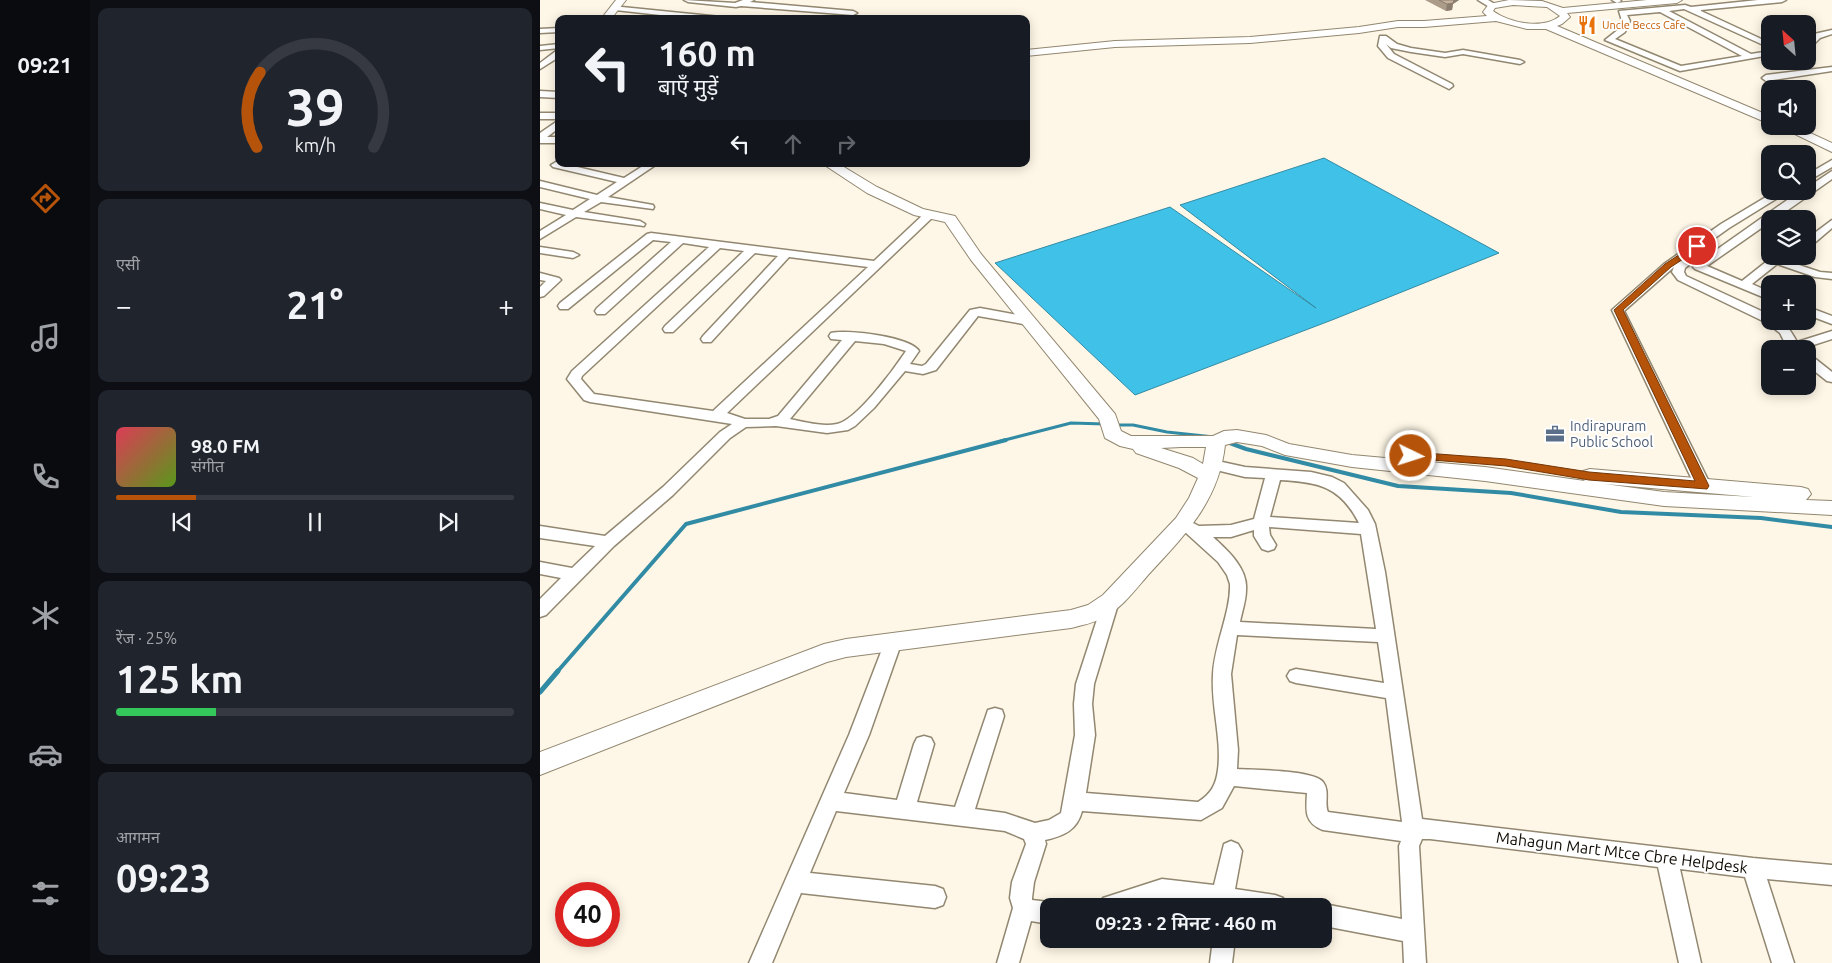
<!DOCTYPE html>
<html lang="hi">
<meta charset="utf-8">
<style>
:root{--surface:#171b24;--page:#20242c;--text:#f1f3f6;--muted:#9ea1a6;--line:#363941;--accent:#b45309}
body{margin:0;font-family:Ubuntu,"Noto Sans Devanagari",sans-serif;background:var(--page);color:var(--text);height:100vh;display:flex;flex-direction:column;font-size:19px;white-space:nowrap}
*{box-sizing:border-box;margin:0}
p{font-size:16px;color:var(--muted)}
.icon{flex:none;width:28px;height:28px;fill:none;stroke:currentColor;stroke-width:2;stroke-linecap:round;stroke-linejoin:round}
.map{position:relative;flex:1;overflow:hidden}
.details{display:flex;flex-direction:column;gap:8px;padding:8px;background:#0d0f14;width:450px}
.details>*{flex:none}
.guide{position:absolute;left:15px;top:15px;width:475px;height:152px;border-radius:10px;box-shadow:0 2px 12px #0003;background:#171b24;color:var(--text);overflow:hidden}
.needle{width:32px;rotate:333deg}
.fabs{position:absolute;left:1221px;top:15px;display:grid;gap:10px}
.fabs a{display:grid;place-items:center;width:55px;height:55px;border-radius:10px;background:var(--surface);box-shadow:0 2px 12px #0003;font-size:25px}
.speed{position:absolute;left:15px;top:882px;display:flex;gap:10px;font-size:25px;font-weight:700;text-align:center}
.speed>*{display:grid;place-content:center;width:65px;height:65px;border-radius:50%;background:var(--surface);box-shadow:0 2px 12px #0003;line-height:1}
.speed .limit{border:8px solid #d22;background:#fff;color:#111}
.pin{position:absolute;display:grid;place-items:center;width:42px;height:42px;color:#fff;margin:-21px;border:2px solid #fff;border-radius:50%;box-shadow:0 1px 5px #0007}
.me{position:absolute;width:55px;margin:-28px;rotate:94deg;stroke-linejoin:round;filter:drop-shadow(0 0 4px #0008)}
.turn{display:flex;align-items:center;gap:18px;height:105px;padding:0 20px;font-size:22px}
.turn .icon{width:65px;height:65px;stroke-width:2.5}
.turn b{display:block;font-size:35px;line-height:42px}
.lanes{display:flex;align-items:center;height:48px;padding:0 20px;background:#0003;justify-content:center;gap:25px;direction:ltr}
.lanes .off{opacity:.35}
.big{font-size:38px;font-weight:600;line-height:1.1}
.details .widget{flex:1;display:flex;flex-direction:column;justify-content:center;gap:8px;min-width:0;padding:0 18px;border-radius:10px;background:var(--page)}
.details .dial{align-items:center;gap:0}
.dial svg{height:130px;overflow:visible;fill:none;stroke:var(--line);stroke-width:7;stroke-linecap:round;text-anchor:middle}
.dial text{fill:var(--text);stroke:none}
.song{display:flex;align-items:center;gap:15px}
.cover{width:60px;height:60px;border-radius:8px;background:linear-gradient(135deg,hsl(350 70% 55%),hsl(90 70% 35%))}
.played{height:5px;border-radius:2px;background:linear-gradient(90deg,var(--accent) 20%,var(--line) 20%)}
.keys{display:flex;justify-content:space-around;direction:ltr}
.heat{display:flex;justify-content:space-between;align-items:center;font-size:28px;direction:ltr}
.charge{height:8px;border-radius:4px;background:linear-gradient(90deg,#34c759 25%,var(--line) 0)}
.trip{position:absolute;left:500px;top:898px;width:292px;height:50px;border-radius:10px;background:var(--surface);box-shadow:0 2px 12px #0003;font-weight:600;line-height:50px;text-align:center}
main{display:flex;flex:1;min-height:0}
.tab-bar{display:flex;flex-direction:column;width:90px;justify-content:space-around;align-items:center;background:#090b0e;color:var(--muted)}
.tab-bar .icon{width:35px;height:35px}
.tab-bar .selected{color:var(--accent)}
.tab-bar b{font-size:22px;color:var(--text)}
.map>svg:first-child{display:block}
.water{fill:#40c1e8;stroke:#328ba4}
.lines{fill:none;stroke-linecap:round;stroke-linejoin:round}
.stream-far2{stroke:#328ba4;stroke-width:3}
.stream-far1{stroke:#328ba4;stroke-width:4}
.stream{stroke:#328ba4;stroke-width:5}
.street-casing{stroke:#928770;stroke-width:3}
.secondary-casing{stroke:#928770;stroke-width:2}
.street{fill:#fff;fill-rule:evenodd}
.secondary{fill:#fff;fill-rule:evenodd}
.wall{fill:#ab9b89}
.shaded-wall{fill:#8b7e6f}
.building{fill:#c7b49f;stroke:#8b7e6f}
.route{fill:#b45309;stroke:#753606}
.labels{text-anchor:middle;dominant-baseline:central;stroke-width:4;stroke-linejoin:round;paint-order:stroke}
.far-food-label{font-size:11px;fill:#c56008;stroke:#fff;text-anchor:start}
.service-label{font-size:14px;fill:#4e5e75;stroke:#fff;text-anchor:start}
.near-street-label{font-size:16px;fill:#110d05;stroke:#fff}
</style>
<main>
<nav class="tab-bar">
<b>09:21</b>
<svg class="icon selected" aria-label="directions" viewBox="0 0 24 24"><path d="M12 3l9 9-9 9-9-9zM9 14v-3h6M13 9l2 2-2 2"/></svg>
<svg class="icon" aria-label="music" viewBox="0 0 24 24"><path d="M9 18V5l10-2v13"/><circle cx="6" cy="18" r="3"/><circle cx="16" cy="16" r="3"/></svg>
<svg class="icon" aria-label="phone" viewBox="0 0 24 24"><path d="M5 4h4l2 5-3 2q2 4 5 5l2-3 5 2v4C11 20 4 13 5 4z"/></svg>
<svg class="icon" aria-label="climate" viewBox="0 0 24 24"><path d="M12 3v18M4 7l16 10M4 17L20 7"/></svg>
<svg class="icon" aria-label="car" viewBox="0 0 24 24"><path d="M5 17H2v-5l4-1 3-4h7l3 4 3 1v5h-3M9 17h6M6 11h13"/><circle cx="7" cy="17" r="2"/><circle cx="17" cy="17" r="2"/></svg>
<svg class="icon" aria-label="filters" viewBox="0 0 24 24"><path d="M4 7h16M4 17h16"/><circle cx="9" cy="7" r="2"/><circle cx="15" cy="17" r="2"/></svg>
</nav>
<section class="details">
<div class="widget dial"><svg viewBox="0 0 100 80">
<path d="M14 69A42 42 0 1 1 86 69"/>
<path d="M14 69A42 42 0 0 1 16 23" stroke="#b45309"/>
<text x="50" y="56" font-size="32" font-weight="700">39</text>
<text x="50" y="72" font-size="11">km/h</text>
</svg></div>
<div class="widget"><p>एसी</p>
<div class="heat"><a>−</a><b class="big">21°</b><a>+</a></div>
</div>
<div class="widget">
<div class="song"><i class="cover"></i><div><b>98.0 FM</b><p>संगीत</p></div></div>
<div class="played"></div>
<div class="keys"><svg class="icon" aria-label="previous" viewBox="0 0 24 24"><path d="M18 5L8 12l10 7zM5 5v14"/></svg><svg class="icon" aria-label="pause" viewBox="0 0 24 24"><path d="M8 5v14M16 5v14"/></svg><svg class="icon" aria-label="next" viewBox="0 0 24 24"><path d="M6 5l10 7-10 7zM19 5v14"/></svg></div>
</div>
<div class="widget"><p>रेंज · 25%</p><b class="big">125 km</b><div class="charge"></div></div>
<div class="widget"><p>आगमन</p><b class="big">09:23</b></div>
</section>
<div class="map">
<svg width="1292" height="963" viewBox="0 0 1292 963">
<rect width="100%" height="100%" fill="#fef7e7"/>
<!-- water -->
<path class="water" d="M784,158l175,95 -167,67 -197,75 -140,-132 175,-56 146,101 -136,-103z"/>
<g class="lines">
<!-- stream-far2 -->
<g class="stream-far2">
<path d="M574,425h19l34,7 47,5"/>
<path d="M461,441l70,-18 34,1"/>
</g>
<!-- stream-far1 -->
<g class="stream-far1">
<path d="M687,442l19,7 152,37 113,7 110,19 140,6 71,9"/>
<path d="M17,672l129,-148 320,-84"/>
</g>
<!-- stream -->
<path class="stream" d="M0,692l18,-21"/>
<!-- street casing -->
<g class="street-casing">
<g id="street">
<path d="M144,0l51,3 8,-3h11l-4,2 103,9 4,2 -4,2 -112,-9 -5,1 -48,-5z"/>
<path d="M938,0h10l10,6 -7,2z"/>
<path d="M1072,0h8l1,1 -4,2z"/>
<path d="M1218,0h28l-4,2 -81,8v1l69,32v5l-86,-39 -15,2 82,43 19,-3v4l-90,16 -75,-31 14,-11 3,-8 -3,-10 66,-6 6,2zM1120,12l82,44 -61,10 -66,-27 10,-7 5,-11 -3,-6z"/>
<path d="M72,6l109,11 4,2h-28l-82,-9h-3z"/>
<path d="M19,28v4l-19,1v-4z"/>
<path d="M1292,30v4l-12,4 -9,9h-3v-6l6,-7z"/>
<path d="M840,36h6l11,8 14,4 34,5 18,-3 57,10 4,2 -4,2 -57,-10 -18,3 -34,-5 -20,-4 -5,-4 8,10 58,30 1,2 -4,3 -61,-31 -10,-12z"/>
<path d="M19,44v4l-19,2v-4z"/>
<path d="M16,51h3v6l-19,12v-6z"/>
<path d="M1292,67v4l-66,10 -4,-3 4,-3z"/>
<path d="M0,91l19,1v6l-19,-1z"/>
<rect x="0" y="113" width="19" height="6"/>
<path d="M19,120v8l-12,9h12v6h-19v-10z"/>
<path d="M1292,160v7l-24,14v-7z"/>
<path d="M16,162l68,16 22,-14h11l-49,33 45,8 1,2 -1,2 -52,-7 -17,10 56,9 5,3 -1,2 -68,-9 -36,22v-8l26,-16 -26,-6v-6l33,7 17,-11 -50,-12v-6l57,14 20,-13 -64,-15 -2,-2z"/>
<path d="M1292,171v8l-57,40h-5v3l-63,44 35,15 29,-23 4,-1 45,15 12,1v6l-17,-2 -38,-13 -25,20 18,8v8l-75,-31 -2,-2 2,-2 105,-74h8v-4z"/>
<path d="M1236,191h13l-60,37 -38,27 7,3 -13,10 -1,4 2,4 84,39v6c15,0 20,8 27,21l35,-11v8l-31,10h-13l-8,-16 -13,-10 -89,-43 -6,-8 2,-5 -50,44 87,175 -3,4h-10l-3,-4 -83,-176 52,-46 57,-40z"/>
<path d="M389,212l5,3 -1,2 -206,196 18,6h24l9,-3 64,-76 -11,-1 -2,-3 2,-3c16,-4 80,4 88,18l-9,13 12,2 4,-2 44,-54 10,-2 49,9 6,4 -2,3 -4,1 -51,-9 -42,54 -13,4 -18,-3 -31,37 -19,18 -7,4 -21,3 -51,-7 -30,1 -16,11 -57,57 -59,51 -68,69 -6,2v-18l21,-21 -21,-4v-12l32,6 23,-22 -55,-8v-12l65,10 58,-49 57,-55 12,-8 -142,-22 -6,-2 -17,-21 5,-8 137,-124 -26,-4 -78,71h-8l-2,-3 2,-3 74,-66 -18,-2 -85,69h-8l-2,-3 2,-3 87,-69 4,-1 223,28 51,-48zM180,248l24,3 -79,75 -2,3 2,3h8l82,-79 23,3 -75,80 -2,3 2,3h8l78,-85 79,10 -155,144 -119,-17 -13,-15 1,-3zM315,341l29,3 22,7c-12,18 -49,69 -69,73 -15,3 -32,-2 -47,-5z"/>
<path d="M1292,220v8l-20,17 -4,1v-8z"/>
<path d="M0,247l33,5 6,3 -6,3 -33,-5z"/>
<path d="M0,273l19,5 2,2 -17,16 -4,1v-10l6,-6 -6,-1z"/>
<path d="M1268,307l24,9v8l-24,-9z"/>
<path d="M1268,356l5,1 19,15v10l-5,-1 -19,-15z"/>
<path d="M673,460l32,7 66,5 21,5 12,6 24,27 7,14 10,48 37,247 331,39 79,7v20l-65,-6 27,84h-22l-27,-86 -65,-8 21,94h-22l-21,-96 -228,-28h-8l-3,7 7,117h-22l-1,-22 -79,-15v-20h-5l5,-2 78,15 -3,-73 2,-5 -78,-11c-19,-7 -17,-20 -16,-37l-73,-7 -12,22 -21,12 -119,-9c-5,19 -18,25 -37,29l1,4 -12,38 -2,16v2l17,2 8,4h-8v18l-18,-3 -12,42h-22l16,-55 -3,-10 2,-16 14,-38 -2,-5 -19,-8 -169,-20 -26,62 125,13 8,3 3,8 -3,8 -8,3 -134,-15 -29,70h-23l100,-228 37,-96 6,-2 6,2 3,5 -32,91 -25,58 53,7 17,-56 3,-6 7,-2 7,2 3,6 -17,58 38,5 31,-91 2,-6 7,-2 7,2 2,6 -29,93 30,4 30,10 14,-3 12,-7 14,-78 -1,-31 2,-20 27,-83 2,-5 6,-1 6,1 2,5 -25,83 -2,20 3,31 -9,58 112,9c13,-8 18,-17 20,-32 4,-31 -7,-63 -5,-95 1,-30 18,-63 17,-91l-3,-9 -9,-13 -43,-39 2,-4 6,-1 16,8 32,-1 23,-6 11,-41 -20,-1 -37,-9 -2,-3 2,-3zM740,480c38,2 60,6 79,43l-89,-6zM729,527l92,7 15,95 -136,-7c2,-11 6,-21 6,-32 2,-22 -19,-40 -33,-53h18l23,-7v6l8,13 6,2 6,-2 2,-4 -6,-10zM697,635l141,7 6,41 -88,-14 -6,2 -3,5 3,5 6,2 90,15 16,124 -74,-10c-4,-9 2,-21 -5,-30 -9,-12 -69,-12 -86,-13l1,-19 -7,-76z"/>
<path d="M691,841l7,3 4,7 -7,38 40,6 8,3 3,8h-72l-52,-7 -20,7h-42l3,-8 59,-19 52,6 10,-41z"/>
<path d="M673,939h22l-3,24h-22z"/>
</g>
</g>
<!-- secondary casing -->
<g class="secondary-casing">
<g id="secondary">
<path d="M76,0h10l-15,19h-10z"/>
<path d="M969,0l33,1 21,7 84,-8h35l-5,3 -110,10 3,4 -8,7 -5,2 213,90v8l-224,-95h-19l-31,-8 -72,6h-26l-39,6 -109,10 -135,4 -89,9v-6l89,-9 135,-4 109,-10 39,-6h26l63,-5 -4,-4 6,-8zM973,5l34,2 13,9c-17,14 -50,7 -67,-5l2,-3z"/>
<path d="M1238,126h17l37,17v9z"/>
<path d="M283,164h16l38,23 46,22 32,7 26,38 134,160 6,17 10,5h82l11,-5 13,-1 29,5 23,9 63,11 133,12 100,14 -5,-5 3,-5 7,-2 211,18 7,2 3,5 -5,6 26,1v14l-168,-9 -179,-25 -133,-14 -67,-12 -23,-9 -25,-4 -12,3c-6,56 -40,90 -77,130 -13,15 -26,33 -44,42 -9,6 -22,8 -33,11l-225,29 -19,5 -287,113v-23l284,-108 22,-5 225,-29 17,-5 15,-10 73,-77 13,-20 9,-20 -19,-10 -43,-15 -3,-4 -13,-3 -15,-8 -6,-19 -128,-159 -26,-38 -31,-7 -47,-22zM641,447h25l-3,17 -10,-6 -32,-10zM1065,484l149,13 -90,-5z"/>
</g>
</g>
<!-- street -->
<use href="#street" class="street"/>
<!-- secondary -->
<use href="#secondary" class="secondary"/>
</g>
<!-- wall -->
<path class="wall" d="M885,0h34l-6,4 -1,6 -6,1z"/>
<!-- shaded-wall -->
<path class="shaded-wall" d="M914,0h5l-6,4 -1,6 -6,1 1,-7z"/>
<!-- building -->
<path class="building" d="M899,0h15l-1,3 -6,1z"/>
<!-- route -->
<path class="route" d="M1157,243l4,3 -1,2 -29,19 -48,43 86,176 -2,3 -118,-9 -83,-14 -99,-8 -1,-2 5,-4 95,7 83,13 106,9 -81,-171 51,-46z"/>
<!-- icons -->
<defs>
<g id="restaurant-bare" transform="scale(1.5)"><path d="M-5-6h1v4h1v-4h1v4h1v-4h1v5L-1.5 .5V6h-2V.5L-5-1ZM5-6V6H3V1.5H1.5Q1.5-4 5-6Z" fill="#e8710a" stroke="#fff" stroke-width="2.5" paint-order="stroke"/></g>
<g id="office-bare" transform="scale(1.5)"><path d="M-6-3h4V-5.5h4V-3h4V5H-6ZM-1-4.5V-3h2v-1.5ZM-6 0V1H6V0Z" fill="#5c6f8a" stroke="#fff" stroke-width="2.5" paint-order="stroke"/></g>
</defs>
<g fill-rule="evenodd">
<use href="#restaurant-bare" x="1047" y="25"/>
<use href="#office-bare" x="1015" y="434"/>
</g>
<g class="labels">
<!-- far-food labels -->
<g class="far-food-label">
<text x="1062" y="25">Uncle Beccs Cafe</text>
</g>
<!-- service labels -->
<g class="service-label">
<text x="1030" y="426">Indirapuram<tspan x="1030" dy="16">Public School</tspan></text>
</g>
<!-- near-street labels -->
<g class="near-street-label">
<text transform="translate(1082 852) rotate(7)">Mahagun Mart Mtce Cbre Helpdesk</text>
</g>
</g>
</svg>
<div class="fabs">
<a><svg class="needle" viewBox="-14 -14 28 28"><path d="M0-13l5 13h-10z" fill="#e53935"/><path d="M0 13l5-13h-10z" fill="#9ea1a6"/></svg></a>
<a><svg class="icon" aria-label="sound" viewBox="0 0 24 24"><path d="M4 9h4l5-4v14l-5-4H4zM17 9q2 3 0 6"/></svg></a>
<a><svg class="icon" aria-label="search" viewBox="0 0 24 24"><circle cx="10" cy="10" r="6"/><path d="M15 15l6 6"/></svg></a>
<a><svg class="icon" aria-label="layers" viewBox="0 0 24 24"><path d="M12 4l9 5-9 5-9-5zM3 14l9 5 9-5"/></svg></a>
<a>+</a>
<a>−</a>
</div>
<div class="speed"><div class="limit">40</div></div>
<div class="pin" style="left:1157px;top:246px;background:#d93025"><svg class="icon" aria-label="arrive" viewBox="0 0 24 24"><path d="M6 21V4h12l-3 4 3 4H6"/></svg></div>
<svg class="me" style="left:871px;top:456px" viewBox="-20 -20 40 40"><circle r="17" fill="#b45309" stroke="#fff" stroke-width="3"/><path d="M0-11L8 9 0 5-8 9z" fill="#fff"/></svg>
<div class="trip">09:23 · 2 मिनट · 460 m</div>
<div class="guide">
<div class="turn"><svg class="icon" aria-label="left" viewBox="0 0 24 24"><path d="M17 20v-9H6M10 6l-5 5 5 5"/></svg><div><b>160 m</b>बाएँ मुड़ें</div></div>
<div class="lanes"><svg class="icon" aria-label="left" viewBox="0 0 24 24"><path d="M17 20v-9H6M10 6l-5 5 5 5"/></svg><svg class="icon off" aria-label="ahead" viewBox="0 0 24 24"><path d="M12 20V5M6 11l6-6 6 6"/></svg><svg class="icon off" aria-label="right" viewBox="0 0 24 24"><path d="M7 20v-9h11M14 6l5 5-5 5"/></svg></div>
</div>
</div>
</main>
